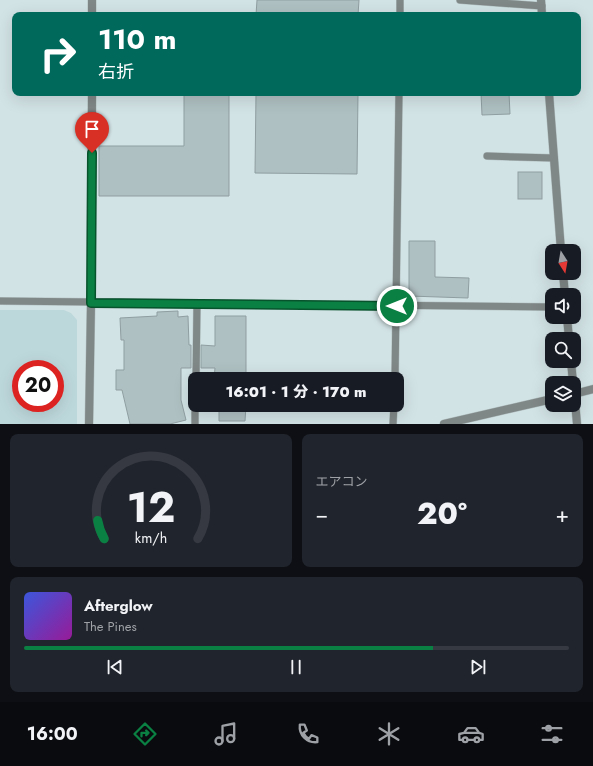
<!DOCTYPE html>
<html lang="ja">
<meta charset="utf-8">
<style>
:root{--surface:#171b24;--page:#20242c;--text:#f1f3f6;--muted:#9ea1a6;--line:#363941;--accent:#0b8043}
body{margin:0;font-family:Jost,"Noto Sans JP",sans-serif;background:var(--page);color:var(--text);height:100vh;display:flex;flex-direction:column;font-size:15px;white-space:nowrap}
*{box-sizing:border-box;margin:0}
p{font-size:13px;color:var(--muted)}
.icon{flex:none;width:22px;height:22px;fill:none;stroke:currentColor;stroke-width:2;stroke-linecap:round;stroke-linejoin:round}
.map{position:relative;height:424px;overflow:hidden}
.panel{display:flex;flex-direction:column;gap:10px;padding:10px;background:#0d0f14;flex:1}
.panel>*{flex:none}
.top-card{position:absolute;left:12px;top:12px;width:569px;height:84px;border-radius:8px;box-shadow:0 4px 16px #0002;background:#00695c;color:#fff;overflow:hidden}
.needle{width:26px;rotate:169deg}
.tools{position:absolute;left:545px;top:244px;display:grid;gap:8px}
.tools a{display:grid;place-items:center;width:36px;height:36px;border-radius:8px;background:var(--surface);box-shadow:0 4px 16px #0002;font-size:20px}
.speed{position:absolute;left:12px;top:360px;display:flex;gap:8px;font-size:20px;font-weight:700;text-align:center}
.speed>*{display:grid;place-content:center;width:52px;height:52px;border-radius:50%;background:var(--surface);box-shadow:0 4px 16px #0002;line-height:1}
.speed .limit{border:6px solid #d22;background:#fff;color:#111}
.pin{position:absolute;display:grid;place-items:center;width:34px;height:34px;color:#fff;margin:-41px -17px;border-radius:50% 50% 50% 0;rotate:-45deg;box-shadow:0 0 4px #0007}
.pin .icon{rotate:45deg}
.me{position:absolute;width:44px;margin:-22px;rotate:270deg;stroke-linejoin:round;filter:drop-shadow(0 0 3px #0008)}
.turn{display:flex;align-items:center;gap:14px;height:84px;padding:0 20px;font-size:18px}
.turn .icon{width:52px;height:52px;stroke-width:2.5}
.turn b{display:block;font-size:28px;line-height:34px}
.big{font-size:30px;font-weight:800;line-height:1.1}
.panel .card{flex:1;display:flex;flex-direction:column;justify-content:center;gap:6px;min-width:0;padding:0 14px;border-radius:8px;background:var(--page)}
.panel .dial{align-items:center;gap:0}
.dial svg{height:104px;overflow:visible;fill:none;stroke:var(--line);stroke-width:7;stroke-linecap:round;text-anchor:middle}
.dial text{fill:var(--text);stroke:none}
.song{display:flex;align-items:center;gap:12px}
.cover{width:48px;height:48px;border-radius:6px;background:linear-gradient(135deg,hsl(230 70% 55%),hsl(300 70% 35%))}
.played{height:4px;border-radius:2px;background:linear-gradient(90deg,var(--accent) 75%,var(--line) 75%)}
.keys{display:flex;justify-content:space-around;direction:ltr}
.heat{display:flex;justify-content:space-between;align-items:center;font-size:22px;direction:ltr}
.panel .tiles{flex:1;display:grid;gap:10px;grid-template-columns:1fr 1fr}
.card:last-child{grid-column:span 2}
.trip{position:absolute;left:188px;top:372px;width:216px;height:40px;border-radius:8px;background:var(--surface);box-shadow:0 4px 16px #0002;font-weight:800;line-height:40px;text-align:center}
.tab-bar{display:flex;height:64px;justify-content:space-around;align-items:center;background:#090b0e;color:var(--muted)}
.tab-bar .icon{width:28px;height:28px}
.tab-bar .active{color:var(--accent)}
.tab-bar b{font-size:18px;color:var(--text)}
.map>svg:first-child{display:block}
.built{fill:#bdd8db;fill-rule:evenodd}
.building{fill:#afc0c2;stroke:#8f9fa1}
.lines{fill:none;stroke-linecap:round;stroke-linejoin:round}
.service-casing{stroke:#b2c1c2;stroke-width:8}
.minor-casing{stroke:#b2c1c2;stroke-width:9}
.tertiary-casing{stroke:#b2c1c2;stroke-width:9}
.service{stroke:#808787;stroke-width:7}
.minor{stroke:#808787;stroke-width:8}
.tertiary{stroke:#808787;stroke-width:8}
.route-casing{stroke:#07532c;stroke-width:10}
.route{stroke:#0b8043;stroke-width:7}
</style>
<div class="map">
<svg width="593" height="424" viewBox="0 0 593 424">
<rect width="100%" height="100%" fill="#d2e3e5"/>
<!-- built -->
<path class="built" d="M0,310h64l7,3 6,7v104h-77zM21,369h34v34h-34z"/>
<!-- building -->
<g class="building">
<path d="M257,0h102l-1,15h-102z"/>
<path d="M184,93h45v103h-130v-50h85z"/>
<path d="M256,93h102l-1,81 -102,-1z"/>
<path d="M481,93h28l1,21 -28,1z"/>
<rect x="518" y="172" width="24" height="27"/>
<path d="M409,241h26v36l34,1 -1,20 -59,-2z"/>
<path d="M178,311v6l10,-1 1,29h2v23h-10v32l5,20 -16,4h-40l-8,-34h-6v-20h8v-30h-3l-1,-22 37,-2v-4z"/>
<path d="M215,316h31v63h-32l1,-11h-14v-23l14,1z"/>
<path d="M219,405h27l-1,16h-26z"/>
</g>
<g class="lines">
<!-- service casing -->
<g class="service-casing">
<g id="service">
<path d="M460,0l82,6"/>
<path d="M400,15v-15"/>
<path d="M487,156l67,2"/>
<path d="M0,301l552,6"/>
<path d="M196,379l1,-75"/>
<path d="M395,379l4,-286"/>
<path d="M195,424v-19"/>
<path d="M393,424l1,-19"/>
</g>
</g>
<!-- minor casing -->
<g class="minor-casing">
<g id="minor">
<path d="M541,0l1,15"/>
<path d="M92,15v-15"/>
<path d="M549,93l12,158"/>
<path d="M563,273l2,22"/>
<path d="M567,317l2,22"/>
<path d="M571,361l2,22"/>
<path d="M574,390l3,34"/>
<path d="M89,424l2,-121 1,-210"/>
</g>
</g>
<!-- tertiary casing -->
<g class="tertiary-casing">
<g id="tertiary">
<path d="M574,394l19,-5"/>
<path d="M444,424l108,-25"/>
</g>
</g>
<!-- service -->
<use href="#service" class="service"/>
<!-- minor -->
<use href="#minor" class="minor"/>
<!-- tertiary -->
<use href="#tertiary" class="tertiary"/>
</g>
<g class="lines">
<!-- route casing -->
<g class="route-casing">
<path id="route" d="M92,153l-1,150 306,3"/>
</g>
<!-- route -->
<use href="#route" class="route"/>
</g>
</svg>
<div class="tools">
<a><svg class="needle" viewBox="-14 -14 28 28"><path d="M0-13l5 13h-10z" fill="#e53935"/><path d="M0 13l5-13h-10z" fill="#9ea1a6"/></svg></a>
<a><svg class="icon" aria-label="sound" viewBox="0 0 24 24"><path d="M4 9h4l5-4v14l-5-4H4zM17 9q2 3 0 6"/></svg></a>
<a><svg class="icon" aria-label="search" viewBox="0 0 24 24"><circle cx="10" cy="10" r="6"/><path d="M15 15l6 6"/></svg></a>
<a><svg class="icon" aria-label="layers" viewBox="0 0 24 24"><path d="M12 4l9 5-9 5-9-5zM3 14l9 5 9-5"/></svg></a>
</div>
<div class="speed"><div class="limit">20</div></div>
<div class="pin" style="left:92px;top:153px;background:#d93025"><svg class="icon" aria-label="arrive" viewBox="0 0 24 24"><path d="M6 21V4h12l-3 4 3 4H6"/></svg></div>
<svg class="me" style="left:397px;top:306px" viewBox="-20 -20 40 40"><circle r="17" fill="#0b8043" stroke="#fff" stroke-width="3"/><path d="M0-11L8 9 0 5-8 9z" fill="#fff"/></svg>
<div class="trip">16:01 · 1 分 · 170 m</div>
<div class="top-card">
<div class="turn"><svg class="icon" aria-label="right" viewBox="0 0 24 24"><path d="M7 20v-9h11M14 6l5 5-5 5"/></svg><div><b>110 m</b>右折</div></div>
</div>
</div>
<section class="panel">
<div class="tiles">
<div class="card dial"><svg viewBox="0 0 100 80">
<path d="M14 69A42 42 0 1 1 86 69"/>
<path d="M14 69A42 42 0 0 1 9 55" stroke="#0b8043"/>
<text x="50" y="56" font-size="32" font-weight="700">12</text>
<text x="50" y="72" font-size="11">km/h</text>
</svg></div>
<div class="card"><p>エアコン</p>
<div class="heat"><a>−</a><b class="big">20°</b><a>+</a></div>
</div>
<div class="card">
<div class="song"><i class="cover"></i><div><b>Afterglow</b><p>The Pines</p></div></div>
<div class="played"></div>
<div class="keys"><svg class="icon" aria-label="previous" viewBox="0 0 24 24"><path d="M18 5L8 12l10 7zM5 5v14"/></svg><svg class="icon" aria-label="pause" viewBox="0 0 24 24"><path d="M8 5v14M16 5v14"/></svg><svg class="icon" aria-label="next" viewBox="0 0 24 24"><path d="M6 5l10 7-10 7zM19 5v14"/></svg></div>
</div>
</div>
</section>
<nav class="tab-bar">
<b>16:00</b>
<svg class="icon active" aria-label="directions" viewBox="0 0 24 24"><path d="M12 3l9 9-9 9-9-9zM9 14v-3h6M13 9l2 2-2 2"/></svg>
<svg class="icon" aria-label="music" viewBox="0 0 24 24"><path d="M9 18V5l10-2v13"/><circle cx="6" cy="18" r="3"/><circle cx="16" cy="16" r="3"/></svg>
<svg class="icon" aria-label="phone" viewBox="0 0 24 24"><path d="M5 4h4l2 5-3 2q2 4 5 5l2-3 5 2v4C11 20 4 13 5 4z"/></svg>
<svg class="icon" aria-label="climate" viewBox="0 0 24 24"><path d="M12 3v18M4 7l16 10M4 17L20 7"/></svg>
<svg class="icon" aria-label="car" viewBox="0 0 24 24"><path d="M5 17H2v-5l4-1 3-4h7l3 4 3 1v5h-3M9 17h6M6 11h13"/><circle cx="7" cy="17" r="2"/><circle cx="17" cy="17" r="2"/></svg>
<svg class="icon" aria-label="filters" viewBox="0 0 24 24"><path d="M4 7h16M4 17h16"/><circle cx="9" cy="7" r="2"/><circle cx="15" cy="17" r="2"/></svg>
</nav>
